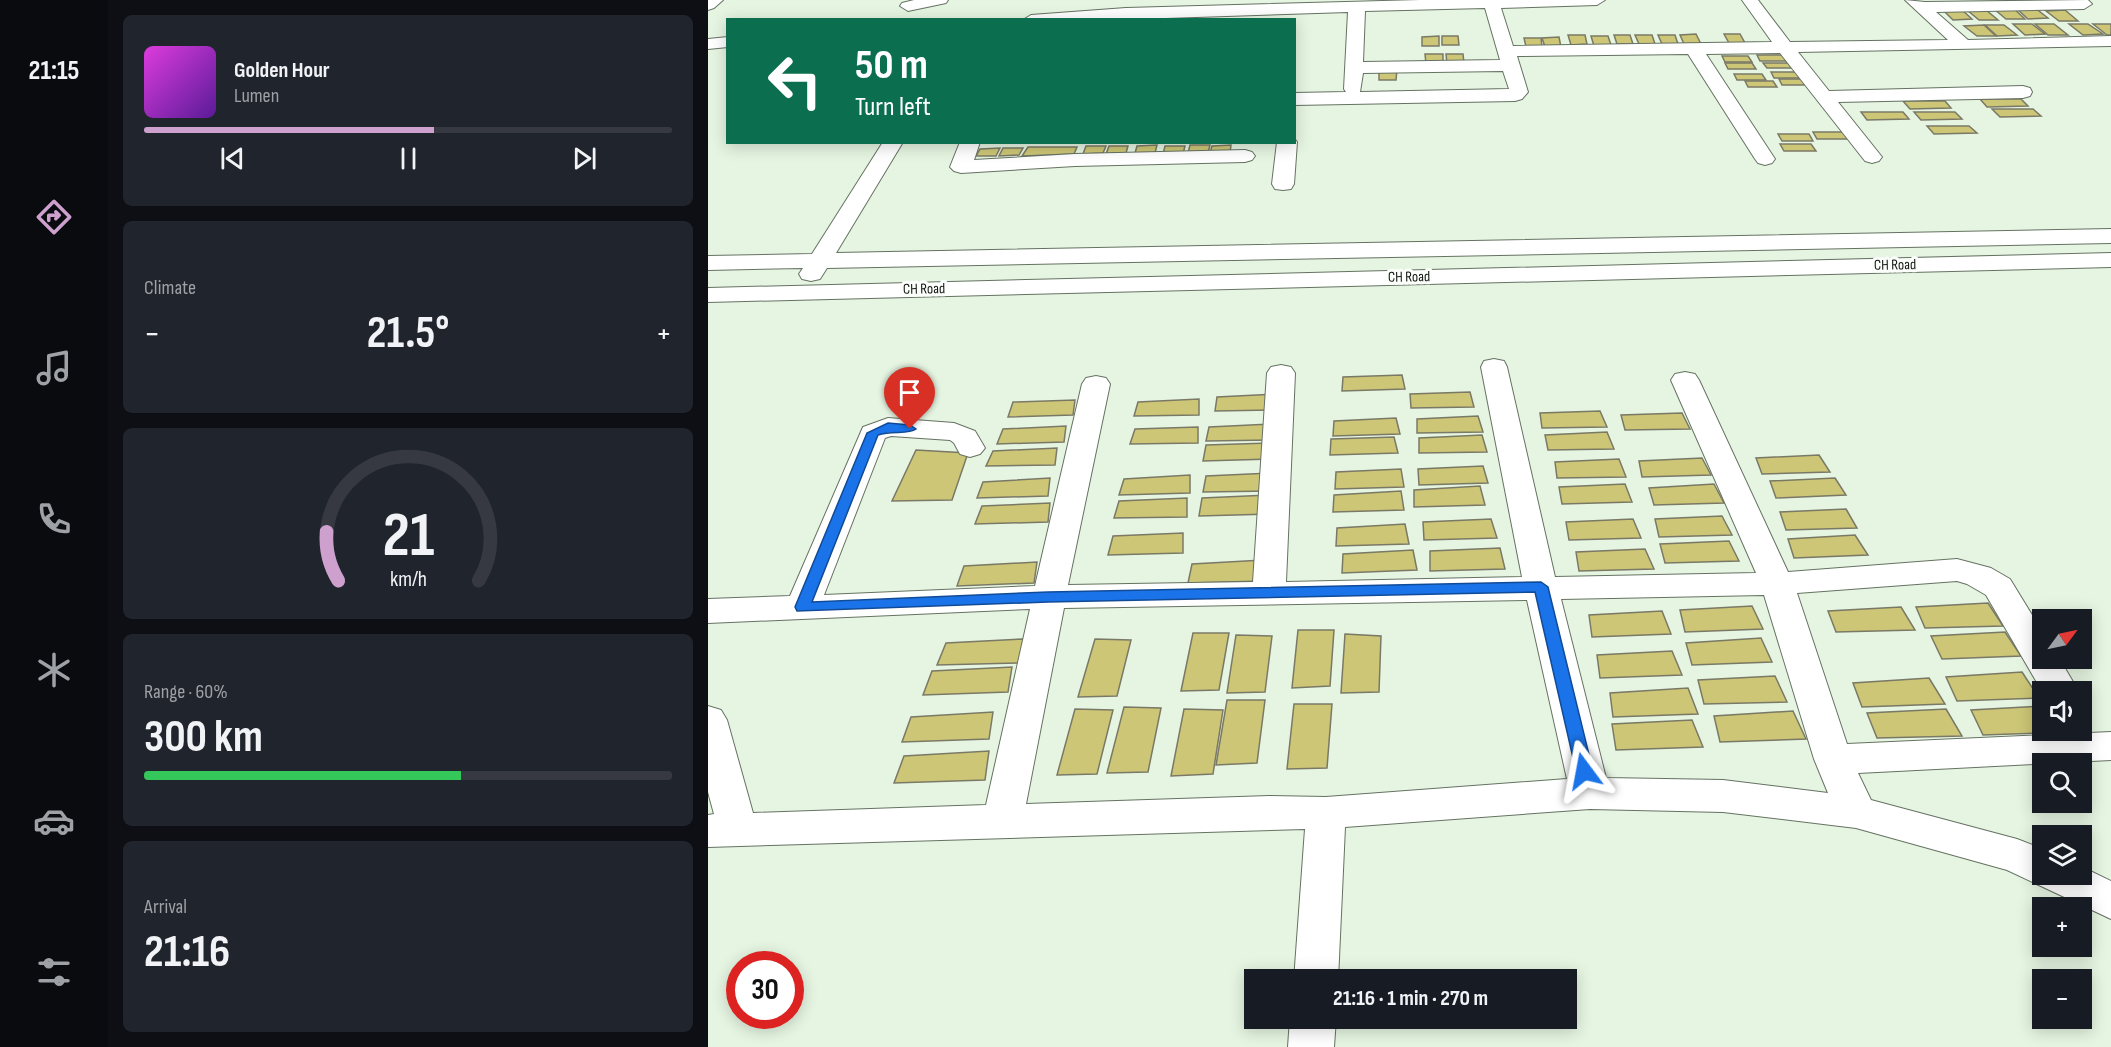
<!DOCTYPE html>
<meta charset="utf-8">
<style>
:root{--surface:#171b24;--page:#20242c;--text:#f1f3f6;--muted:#9ea1a6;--line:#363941;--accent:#cda0ce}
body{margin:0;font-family:"Sofia Sans Condensed",sans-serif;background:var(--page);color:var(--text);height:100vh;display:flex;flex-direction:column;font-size:22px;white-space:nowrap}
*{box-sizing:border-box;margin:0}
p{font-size:20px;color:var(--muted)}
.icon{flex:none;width:33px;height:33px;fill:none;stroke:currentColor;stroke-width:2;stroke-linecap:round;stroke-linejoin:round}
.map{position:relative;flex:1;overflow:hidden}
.drawer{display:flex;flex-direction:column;gap:15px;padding:15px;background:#0d0f14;width:600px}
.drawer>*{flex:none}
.top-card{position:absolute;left:18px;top:18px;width:570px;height:126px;border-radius:0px;box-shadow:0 3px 15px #0003;background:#0b6e4f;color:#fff;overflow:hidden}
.needle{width:39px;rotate:57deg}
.buttons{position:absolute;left:1324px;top:609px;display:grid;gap:12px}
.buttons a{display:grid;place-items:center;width:60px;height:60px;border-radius:0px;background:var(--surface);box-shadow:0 3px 15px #0003;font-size:30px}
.speed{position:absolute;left:18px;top:951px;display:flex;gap:12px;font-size:30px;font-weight:700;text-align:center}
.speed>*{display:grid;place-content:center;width:78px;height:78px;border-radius:50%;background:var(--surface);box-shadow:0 3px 15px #0003;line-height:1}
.speed .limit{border:9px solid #d22;background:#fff;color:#111}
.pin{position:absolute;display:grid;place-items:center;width:51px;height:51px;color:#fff;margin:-62px -26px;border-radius:50% 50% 50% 0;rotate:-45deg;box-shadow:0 0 6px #0007}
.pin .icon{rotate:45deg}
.me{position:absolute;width:66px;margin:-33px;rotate:347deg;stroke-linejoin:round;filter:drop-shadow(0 0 4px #0008)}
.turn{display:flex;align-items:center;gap:21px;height:126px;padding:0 30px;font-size:27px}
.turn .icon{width:78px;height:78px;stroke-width:2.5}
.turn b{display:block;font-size:42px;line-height:51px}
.big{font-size:45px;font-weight:700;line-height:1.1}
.drawer .widget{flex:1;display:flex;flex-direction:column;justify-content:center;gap:9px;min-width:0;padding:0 21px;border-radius:9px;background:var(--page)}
.drawer .dial{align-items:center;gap:0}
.dial svg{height:156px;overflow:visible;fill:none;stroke:var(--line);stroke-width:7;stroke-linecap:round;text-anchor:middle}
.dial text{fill:var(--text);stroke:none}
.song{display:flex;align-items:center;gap:18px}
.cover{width:72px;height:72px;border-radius:9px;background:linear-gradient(135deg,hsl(300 70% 55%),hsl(270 70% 35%))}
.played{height:6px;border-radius:3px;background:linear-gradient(90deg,var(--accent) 55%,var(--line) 55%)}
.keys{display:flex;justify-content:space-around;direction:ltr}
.heat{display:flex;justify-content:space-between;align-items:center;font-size:33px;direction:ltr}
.charge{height:9px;border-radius:4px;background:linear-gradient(90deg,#34c759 60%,var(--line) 0)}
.trip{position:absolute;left:536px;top:969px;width:333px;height:60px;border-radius:0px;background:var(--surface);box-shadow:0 3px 15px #0003;font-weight:700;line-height:60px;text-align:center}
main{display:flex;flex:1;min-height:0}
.tabs{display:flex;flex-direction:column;width:108px;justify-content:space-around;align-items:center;background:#090b0e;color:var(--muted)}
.tabs .icon{width:42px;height:42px}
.tabs .selected{color:var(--accent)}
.tabs b{font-size:27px;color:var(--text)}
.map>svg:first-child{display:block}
.building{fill:#ccc676;stroke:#7a7966;stroke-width:1.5}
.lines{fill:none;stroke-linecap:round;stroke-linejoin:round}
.minor-casing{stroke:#657262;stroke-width:2}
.minor{fill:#fff;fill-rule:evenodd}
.route{fill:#1a73e8;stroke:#114b97;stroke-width:1.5}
.labels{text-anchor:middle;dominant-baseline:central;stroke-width:6;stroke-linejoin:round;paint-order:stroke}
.far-street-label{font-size:15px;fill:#111610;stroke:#fbfefa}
</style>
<main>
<nav class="tabs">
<b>21:15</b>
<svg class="icon selected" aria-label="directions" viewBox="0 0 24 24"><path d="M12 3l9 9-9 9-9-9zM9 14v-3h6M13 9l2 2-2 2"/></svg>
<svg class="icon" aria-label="music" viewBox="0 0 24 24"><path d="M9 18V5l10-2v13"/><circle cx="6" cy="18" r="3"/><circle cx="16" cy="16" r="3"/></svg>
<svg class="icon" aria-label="phone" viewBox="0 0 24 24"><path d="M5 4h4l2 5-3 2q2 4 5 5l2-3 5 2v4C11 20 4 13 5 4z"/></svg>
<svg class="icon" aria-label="climate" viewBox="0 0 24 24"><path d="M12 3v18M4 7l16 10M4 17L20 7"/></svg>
<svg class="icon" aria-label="car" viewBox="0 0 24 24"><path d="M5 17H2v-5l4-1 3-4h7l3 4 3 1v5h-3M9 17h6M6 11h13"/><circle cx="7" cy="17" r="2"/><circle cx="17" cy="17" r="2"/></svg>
<svg class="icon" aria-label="filters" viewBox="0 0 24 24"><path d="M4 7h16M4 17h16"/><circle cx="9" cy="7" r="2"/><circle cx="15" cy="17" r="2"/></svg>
</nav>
<section class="drawer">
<div class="widget">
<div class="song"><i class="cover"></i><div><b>Golden Hour</b><p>Lumen</p></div></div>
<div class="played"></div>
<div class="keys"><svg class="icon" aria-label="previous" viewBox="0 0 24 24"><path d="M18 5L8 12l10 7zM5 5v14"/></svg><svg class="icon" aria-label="pause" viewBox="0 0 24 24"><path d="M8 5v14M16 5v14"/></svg><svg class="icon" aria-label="next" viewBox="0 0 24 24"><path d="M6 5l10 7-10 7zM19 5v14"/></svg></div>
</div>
<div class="widget"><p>Climate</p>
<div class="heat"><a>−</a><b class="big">21.5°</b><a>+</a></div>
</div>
<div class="widget dial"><svg viewBox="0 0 100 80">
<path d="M14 69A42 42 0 1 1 86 69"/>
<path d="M14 69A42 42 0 0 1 8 44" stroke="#cda0ce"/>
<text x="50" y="56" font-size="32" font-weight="700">21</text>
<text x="50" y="72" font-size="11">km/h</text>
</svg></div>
<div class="widget"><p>Range · 60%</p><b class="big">300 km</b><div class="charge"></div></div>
<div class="widget"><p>Arrival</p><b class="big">21:16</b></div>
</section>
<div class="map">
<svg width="1403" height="1047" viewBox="0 0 1403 1047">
<rect width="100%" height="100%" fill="#e6f5e2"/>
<!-- building -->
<g class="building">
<path d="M1305,8l12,11h-19l-12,-10z"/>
<path d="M1308,8h19l13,10 -20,1z"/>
<path d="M1234,9h19l11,10 -19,1z"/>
<path d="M1259,10h19l12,10h-19z"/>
<path d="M1357,10l13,11h-19l-13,-10z"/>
<path d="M1305,24h19l13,10 -20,1z"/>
<path d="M1327,24h19l14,11h-20z"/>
<path d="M1361,24h19l15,10 -20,1z"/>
<path d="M1385,24h18v11h-4z"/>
<path d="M1276,25l12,11h-19l-13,-10z"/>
<path d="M1277,25h19l13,10 -20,1z"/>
<path d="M988,34l5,10h-17l-4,-9z"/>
<path d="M1016,34h16l5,9h-16z"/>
<path d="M860,35h17l2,9 -16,1z"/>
<path d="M906,35h16l3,9h-16z"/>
<path d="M927,35h17l3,9h-16z"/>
<path d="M950,35h17l3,9h-16z"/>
<path d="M731,36v10h-17v-9z"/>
<path d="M734,36h16l1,9h-17z"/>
<path d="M883,36h17l3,9 -17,1z"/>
<path d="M851,37l2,10h-16l-3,-9z"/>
<path d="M816,38h17l1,9h-16z"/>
<path d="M717,54h18v10h-17z"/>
<path d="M738,54h17l1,9 -17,1z"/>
<path d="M1049,55h27l4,6h-28z"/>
<path d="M1014,56h26l4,6h-27z"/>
<path d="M1017,63h27l4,6h-28z"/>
<path d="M1055,63h27l5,5h-28z"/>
<path d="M689,69l-1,11h-17v-10z"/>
<path d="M1063,72h28l4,6h-29z"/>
<path d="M1026,74h28l4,6h-29z"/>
<path d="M1071,79h27l5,6h-29z"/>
<path d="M1037,81h28l4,6h-29z"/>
<path d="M1272,99h41l7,7 -41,1z"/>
<path d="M1195,101h42l6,7 -41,1z"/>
<path d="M1284,109h41l8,7 -41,1z"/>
<path d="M1153,112h42l6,7 -42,1z"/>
<path d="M1206,112h41l7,7 -41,1z"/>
<path d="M1219,126h42l8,7 -43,1z"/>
<path d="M1105,132h30l5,7h-31z"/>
<path d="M1070,134h31l4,7h-31z"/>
<path d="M1072,144h31l5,7h-32z"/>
<path d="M449,145l-2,8h-20l2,-7z"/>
<path d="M482,145h20l-2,8h-20z"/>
<path d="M523,145l-1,8h-20l2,-7z"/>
<path d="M378,146h20l-3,7 -20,1z"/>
<path d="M401,146h19l-2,7 -20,1z"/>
<path d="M457,146h20l-2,8h-20z"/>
<path d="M320,147h49l-3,7 -52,2z"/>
<path d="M292,148l-4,8h-20l4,-7z"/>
<path d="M295,148h20l-4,7 -20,1z"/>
<path d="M694,375l3,14 -63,2 1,-14z"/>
<path d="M762,392l4,15 -63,1 -1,-14z"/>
<path d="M569,394l2,16 -64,1 2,-14z"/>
<path d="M491,399v16l-65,1 4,-14z"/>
<path d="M367,400l-2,15 -65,2 5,-15z"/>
<path d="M892,411l7,16 -65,1 -2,-15z"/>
<path d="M974,413l8,16 -65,1 -4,-15z"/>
<path d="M770,416l5,16 -66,1v-14z"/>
<path d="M688,418l4,16 -67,2 1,-15z"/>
<path d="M563,424l2,16 -67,1 3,-14z"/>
<path d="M358,426l-2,16 -67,2 6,-15z"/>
<path d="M490,427v16l-68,1 5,-15z"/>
<path d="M899,432l7,17 -66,1 -3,-15z"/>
<path d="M774,435l5,17 -68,1v-15z"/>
<path d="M686,437l4,16 -68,2 1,-16z"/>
<path d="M562,443l1,16 -68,2 3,-16z"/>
<path d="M349,448l-2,17 -69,1 7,-15z"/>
<path d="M208,450l52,3 -16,47 -60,1z"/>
<path d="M1111,455l11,17 -68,2 -6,-16z"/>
<path d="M994,458l9,17 -69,2 -3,-16z"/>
<path d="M911,459l7,18 -69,1 -2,-16z"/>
<path d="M775,466l5,17 -69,2 -1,-16z"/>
<path d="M693,469l3,18 -69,2 1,-17z"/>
<path d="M563,473l2,18 -70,1 3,-16z"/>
<path d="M482,475v18l-71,2 5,-16z"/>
<path d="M342,478l-2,18 -71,2 6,-16z"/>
<path d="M1127,478l11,17 -70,3 -6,-17z"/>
<path d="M917,484l7,18 -70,2 -3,-17z"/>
<path d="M1006,484l10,19 -70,2 -5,-17z"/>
<path d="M772,486l5,19 -71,2v-17z"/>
<path d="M693,491l3,19 -71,2 1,-17z"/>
<path d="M561,495l2,19 -72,2 3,-18z"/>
<path d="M479,498v19l-73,1 5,-17z"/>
<path d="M342,503l-2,19 -73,2 7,-18z"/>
<path d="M1138,509l11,19 -71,2 -6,-18z"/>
<path d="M1014,516l10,19 -73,2 -4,-18z"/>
<path d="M783,519l6,19 -73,2 -1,-18z"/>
<path d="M925,519l8,19 -72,2 -3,-18z"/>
<path d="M697,524l4,20 -73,2 1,-18z"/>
<path d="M475,533v20l-75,2 5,-19z"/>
<path d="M1147,535l13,20 -74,3 -6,-19z"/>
<path d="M1021,541l10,20 -74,2 -5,-19z"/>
<path d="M792,548l5,21 -75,2v-20z"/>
<path d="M937,549l9,20 -75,2 -3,-19z"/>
<path d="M705,550l4,20 -75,3 1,-19z"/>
<path d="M555,560l2,21 -77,2 4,-19z"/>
<path d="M329,562l-3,21 -77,3 7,-20z"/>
<path d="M1280,603l15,23 -78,2 -9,-21z"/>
<path d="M1044,606l11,23 -78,3 -5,-22z"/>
<path d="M1193,607l14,23 -79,2 -8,-21z"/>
<path d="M954,611l9,23 -79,3 -3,-22z"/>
<path d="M590,630h36l-4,56 -38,2z"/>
<path d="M1297,632l16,24 -79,3 -11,-23z"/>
<path d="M485,633h36l-10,57 -38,1z"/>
<path d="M637,634l36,2 -2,56 -38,1z"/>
<path d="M528,635l36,1 -7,56 -38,1z"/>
<path d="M1053,638l11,24 -80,3 -6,-22z"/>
<path d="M315,639l-3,24 -83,2 9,-22z"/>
<path d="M387,639l36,1 -14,56 -39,1z"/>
<path d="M964,651l10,24 -82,3 -3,-23z"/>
<path d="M304,667l-4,25 -85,3 9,-24z"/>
<path d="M1314,672l17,26 -82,3 -11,-24z"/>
<path d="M1067,676l12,26 -83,2 -6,-24z"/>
<path d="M1221,678l16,26 -83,3 -9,-24z"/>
<path d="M980,688l10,26 -85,3 -3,-24z"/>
<path d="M519,700h38l-8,63 -41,2z"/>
<path d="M586,704h38l-5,64 -40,1z"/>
<path d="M1335,706v24l24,2 -84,3 -12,-25z"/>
<path d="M416,707l37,1 -13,64 -41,1z"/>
<path d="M367,709l38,1 -16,64 -40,1z"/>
<path d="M476,709l39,1 -10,64 -42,2z"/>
<path d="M1238,709l16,27 -85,2 -10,-25z"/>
<path d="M1085,711l13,28 -86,3 -6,-26z"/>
<path d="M285,712l-4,27 -87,3 9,-25z"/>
<path d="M984,720l11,27 -87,3 -4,-26z"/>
<path d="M281,751l-4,29 -91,3 10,-27z"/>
</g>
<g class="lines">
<!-- minor casing -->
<g class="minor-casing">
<g id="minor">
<path d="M0,0h15l-9,8 -6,2z"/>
<path d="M206,0h34l-2,3 -38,8 -8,-5 2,-3z"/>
<path d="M712,0h185l-8,5 -96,3 12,38 259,-4 -30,-42h16l32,42 158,-2 -43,-40 20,2 163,-2 4,4 -8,5 -148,3 32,28 143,-4v10l-313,6 31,39 194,-5 7,2 2,4 -2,4 -7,2 -185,4 44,55 -3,4 -7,2 -7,-2 -85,-108 -74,1 69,105 -3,4 -7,2 -7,-2 -3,-4 -67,-105 -171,2 11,36 -6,7 -7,2 -221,4v-12l52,-1 -2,-3 4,-77 -243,8h-82l8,-5 95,-7zM777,8l15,52 -137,2 2,-51zM795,71l6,18 -149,3 3,-19z"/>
<path d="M20,37v10l-20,2v-10z"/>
<path d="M586,138l3,4 -3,42 -3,5 -8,1 -8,-1 -3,-5 5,-42h17z"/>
<path d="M175,142h20l-67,111 1275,-24v14l-1284,25 -7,11 -9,2 -9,-2 -3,-5 4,-6 -95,2v-14l104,-2z"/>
<path d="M252,142h20l-6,18 101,-6 170,-4 7,2 3,4 -3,4 -7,2 -170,4 -114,7 -7,-2 -4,-4z"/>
<path d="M1403,253v14l-1403,35v-14z"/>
<path d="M786,359l10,2 3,6 48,210 201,-4 -85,-193 4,-6 10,-2 10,2 4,6 89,192 169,-13 34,9 19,11 33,54v25h16l20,34 -36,1 -57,-98 -19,-11 -10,-3 -160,12 50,151 264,-12v28l-253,13 13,27 146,39 26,10v25h39v-7l29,14v38l-104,-49 -151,-42 -133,-16 -133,-3 -245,18 -7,153h-44l11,-151 -597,18v-32l6,-1 -6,-22v-86l13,4 6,10 26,93 233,-8 44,-196 -322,14v-24l82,-3 73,-169 25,-9 66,5 21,8 10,17 -5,6 -10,3 -10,-3 -6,-11 -4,-3 -59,-4 -6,2 -61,157 211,-9 47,-202 4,-6 10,-2 10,2 4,6 -42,201 185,-3 14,-209 4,-6 10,-2 10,2 4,6 -9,209 236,-5 -41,-210 3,-6zM1056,595l50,164 14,34 -105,-13 -117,-2 -45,-179zM819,600l40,179 -241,18 -57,-1 -243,8 38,-196z"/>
<path d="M582,1018h46l-2,29h-46z"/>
</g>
</g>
<!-- minor -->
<use href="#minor" class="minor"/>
</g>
<!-- route -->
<path class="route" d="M180,423l22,2 6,4c-8,6 -24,1 -38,6l-66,167 236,-10 493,-10 7,5 45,184 -3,4 -6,2 -6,-2 -2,-4 -41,-179 -487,10 -251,9 -2,-4 72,-174z"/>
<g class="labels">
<!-- far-street labels -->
<g class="far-street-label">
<text transform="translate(1187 265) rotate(-1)">CH Road</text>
<text transform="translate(701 277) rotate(-1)">CH Road</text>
<text transform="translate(216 289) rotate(-1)">CH Road</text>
</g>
</g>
</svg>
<div class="buttons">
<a><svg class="needle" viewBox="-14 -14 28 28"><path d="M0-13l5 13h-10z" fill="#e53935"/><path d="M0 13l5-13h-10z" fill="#9ea1a6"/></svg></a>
<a><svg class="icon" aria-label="sound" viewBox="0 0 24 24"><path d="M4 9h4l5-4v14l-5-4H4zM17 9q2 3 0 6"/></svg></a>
<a><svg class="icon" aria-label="search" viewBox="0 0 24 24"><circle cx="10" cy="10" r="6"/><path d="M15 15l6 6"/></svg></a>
<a><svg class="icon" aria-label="layers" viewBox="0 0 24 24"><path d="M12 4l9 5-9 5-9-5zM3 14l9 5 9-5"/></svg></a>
<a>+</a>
<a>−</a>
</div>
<div class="speed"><div class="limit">30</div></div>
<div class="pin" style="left:202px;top:429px;background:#d93025"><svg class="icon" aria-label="arrive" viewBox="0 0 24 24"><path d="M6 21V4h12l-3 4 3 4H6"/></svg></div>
<svg class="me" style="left:876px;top:771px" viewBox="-20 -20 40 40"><path d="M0-17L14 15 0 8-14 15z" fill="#1a73e8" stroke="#fff" stroke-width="4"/></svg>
<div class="trip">21:16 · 1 min · 270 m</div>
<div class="top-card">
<div class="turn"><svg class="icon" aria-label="left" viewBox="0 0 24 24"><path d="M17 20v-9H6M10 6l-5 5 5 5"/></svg><div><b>50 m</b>Turn left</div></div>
</div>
</div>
</main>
